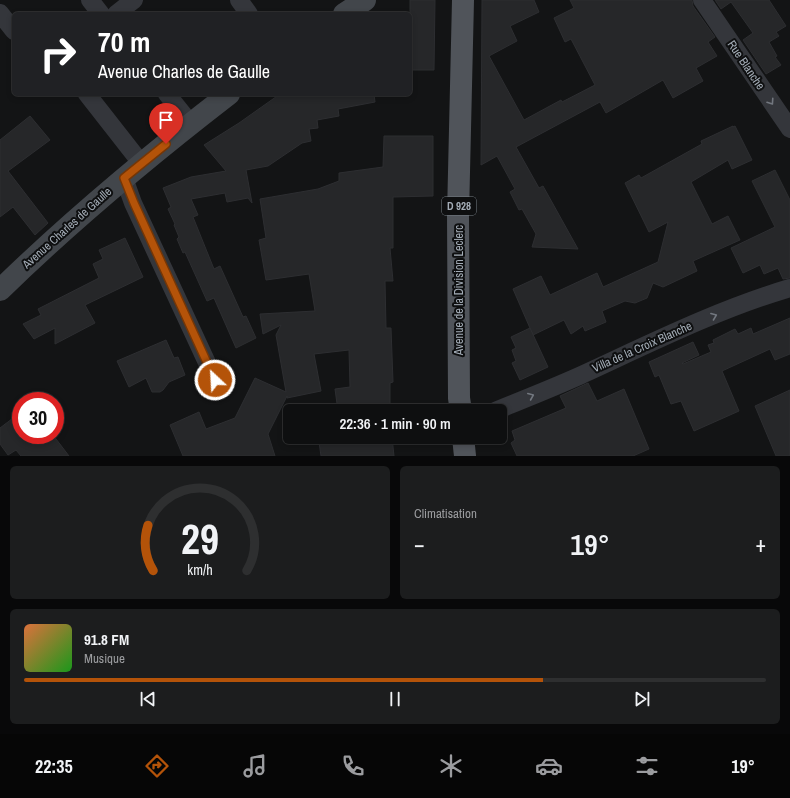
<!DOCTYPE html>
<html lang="fr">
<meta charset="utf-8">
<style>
:root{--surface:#0e0f10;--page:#1c1d1e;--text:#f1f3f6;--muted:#9b9c9f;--line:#2e2f30;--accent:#b45309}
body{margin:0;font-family:"Archivo Narrow",sans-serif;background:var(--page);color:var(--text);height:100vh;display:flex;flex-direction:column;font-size:15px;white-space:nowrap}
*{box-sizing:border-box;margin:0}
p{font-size:13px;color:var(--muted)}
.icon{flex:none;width:22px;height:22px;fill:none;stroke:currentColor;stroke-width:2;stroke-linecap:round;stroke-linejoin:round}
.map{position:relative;height:456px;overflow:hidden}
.details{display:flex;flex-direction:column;gap:10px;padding:10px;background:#080809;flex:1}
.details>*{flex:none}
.hud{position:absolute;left:12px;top:12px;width:400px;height:84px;border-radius:6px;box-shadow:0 2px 6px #0003,0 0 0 1px var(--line);background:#202124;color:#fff;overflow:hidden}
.speed{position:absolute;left:12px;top:392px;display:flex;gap:8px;font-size:20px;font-weight:700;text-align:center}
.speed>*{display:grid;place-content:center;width:52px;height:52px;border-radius:50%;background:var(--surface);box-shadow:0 2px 6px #0003,0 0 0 1px var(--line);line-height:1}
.speed .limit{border:6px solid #d22;background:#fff;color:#111}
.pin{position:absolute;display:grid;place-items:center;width:34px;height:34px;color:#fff;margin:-41px -17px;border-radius:50% 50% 50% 0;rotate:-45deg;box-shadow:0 0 4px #0007}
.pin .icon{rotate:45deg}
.me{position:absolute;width:44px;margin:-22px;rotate:335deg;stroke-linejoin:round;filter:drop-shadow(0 0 3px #0008)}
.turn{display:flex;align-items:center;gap:14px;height:84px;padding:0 20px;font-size:18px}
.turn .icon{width:52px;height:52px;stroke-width:2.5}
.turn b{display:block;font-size:28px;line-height:34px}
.big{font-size:30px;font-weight:600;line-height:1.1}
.details .tile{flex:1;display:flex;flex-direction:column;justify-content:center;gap:6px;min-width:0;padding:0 14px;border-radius:6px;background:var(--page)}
.details .dial{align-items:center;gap:0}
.dial svg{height:104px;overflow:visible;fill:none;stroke:var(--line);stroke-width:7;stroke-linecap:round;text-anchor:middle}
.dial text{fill:var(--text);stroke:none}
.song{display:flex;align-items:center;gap:12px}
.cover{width:48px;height:48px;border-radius:6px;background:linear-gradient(135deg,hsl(20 70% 55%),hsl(120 70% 35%))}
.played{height:4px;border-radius:2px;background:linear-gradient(90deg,var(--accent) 70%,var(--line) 70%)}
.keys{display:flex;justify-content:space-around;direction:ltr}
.heat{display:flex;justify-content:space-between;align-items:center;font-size:22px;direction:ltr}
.details .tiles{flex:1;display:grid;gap:10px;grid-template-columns:1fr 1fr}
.tile:last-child{grid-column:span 2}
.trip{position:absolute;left:283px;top:404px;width:224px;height:40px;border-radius:6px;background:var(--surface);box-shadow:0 2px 6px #0003,0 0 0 1px var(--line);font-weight:600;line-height:40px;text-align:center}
.dock{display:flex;height:64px;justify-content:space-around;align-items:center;background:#060606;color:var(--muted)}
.dock .icon{width:28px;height:28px}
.dock .on{color:var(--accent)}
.dock b{font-size:18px;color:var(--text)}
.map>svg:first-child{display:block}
.building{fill:#262729;stroke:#2d2e31}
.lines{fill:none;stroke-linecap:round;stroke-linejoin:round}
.street{stroke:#34363b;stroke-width:18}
.secondary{stroke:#42464b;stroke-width:22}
.primary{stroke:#50545a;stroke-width:22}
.oneway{stroke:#72777f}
.route-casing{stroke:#753606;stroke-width:10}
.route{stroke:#b45309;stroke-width:7}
.labels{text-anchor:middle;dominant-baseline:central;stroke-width:4;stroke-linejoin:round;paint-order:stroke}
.shield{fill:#0e0f10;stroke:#777e85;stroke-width:1}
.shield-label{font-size:11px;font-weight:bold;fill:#a4adb7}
.street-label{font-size:12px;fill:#a4adb7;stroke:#0e0f10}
</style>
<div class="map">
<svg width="790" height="456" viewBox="0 0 790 456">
<rect width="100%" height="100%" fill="#131415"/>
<!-- building -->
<g class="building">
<path d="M410,0h25l-1,70h-24z"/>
<path d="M482,0h52l5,12 -29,14 7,15 -28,15 35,64 37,-20 1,2 33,-17 -24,-46 -6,3 -11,-24 20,-10 -4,-8h122l1,6 22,31 -7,5 9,14 -21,12 7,13 -30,17 -10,-18 -57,33 -6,-11 -84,45 23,41 4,-2 35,63 -46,-2 4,-13 -14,-25 -3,1 -9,-18 5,-3 -18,-33 -16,9z"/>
<path d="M715,0h54l17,26 -10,6 3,4 -10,6 8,14 -2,1 6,8 -15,9 -23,-34 10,-7 -22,-31 -10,7z"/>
<path d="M280,94h94l1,8 -37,7 1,7 -22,4 1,8 -9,1 2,12 -9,2 -34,23 -22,4 6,33 -4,-5 -21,4 -2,-9 -34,6 7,16 -5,2 21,52 6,-3 23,51 3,-1 10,22 -20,10 -22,-50 -7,3 -22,-49 -2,1 -6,-14 2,-2 -5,-12 1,-1 -7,-15 3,-2 -8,-19 28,-11 35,-6 -22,-26 35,-22z"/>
<path d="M30,116l20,24 -42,31 40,52 -13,12 -22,-28 -13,10v-77z"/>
<path d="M733,126v1l2,-1 17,34 -20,9 -4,-9 -37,22 21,42 16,-8 12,24 -47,21 4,10 -34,16 -10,-4 -6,15 -12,5 -10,-2 -23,10 4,11 -21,9 -2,-5 -12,8 -7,-14 -31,15 -20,-46 28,-13 9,19 47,-22 6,14 55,-25 10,-40 -19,10 -24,-49 14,-8 2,3 61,-34 -1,-3z"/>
<path d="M384,136h49v60l-40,1v51h-3l3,33h-8l1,47h5l2,54 -3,1v28h-52l-3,-22 15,-2 -1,-37 -35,4 7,37 -34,7v-2l-19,38 7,22h-92l-13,-31 29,-13 7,17 29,-11 20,-40 31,14 -10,-57 5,-10 -18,9 -3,-20 55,-3 -6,-37 -43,6 -7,-40 7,-2 -6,-39 58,-10 21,-8v-8l44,-6z"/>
<path d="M775,170l15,30v78l-7,1 -5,-11 -14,6 -4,-9 -17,8 -12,-25 44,-21 -23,-46z"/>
<path d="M125,238l18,39 -58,28 10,18 -40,21v-16l-21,11 -11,-15 18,-9 -3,-6 61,-31 -6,-14 10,-5 -4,-9z"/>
<path d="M790,318v36l-15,6 -5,-11 -48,22 17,40 -45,20 -13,-30 -10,3 -12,-29 -4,2 -6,-15 44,-20 6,13 -17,8 1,1 28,-12 -3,-7 6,-2 -1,-3 22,-11 3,5 13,-6 2,6z"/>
<path d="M530,328l18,39 -28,13 -8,-17 4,-2 -4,-11 4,-2 -5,-11z"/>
<path d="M166,340l8,18 4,-1 7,18 -16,7 -6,8 -3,2h-8l-6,-14 -17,9 -12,-26z"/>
<path d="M588,383l9,18 27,-12 25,60 -16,7h-116l-6,-13 4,-3 -3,-9 54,-23 -6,-12z"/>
<path d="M790,390v66h-14l-21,-50z"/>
<path d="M21,412v23h32l16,21h-48l-5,-6 -8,5 -8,-11v-16z"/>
<path d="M331,437h61l2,19h-73l-2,-14z"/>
</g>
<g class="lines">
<!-- street -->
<g class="street">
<path d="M90,0l11,14"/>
<path d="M239,0l10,14"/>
<path d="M702,0l88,129"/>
<path d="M0,13l14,18"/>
<path d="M116,14l18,-14"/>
<path d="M87,94l54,69"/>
<path d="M167,94l24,30"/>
<path d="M124,178l9,25 82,177"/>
<path d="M495,411c27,-11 55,-22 82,-34 70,-32 139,-67 213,-89"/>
</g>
<!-- secondary -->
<g class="secondary">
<path d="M344,14l21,-14"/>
<path d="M0,290c72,-70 150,-135 229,-196"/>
</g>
<!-- primary -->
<g class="primary">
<path d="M461,411l-2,-13 -1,-183 5,-215"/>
<path d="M463,437l2,19"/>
</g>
</g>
<!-- one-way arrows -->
<defs><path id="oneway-chevron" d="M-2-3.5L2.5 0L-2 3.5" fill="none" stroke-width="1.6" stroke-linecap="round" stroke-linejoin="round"/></defs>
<g class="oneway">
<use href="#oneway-chevron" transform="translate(771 102) rotate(56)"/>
<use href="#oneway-chevron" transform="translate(714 316) rotate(-21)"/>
<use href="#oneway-chevron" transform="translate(531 396) rotate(-23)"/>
</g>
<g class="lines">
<!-- route casing -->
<g class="route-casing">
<path id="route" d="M166,144l-42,34 10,25 81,177"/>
</g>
<!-- route -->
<use href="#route" class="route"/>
</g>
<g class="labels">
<!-- shield labels -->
<rect class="shield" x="442" y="197" width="34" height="18" rx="3"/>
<g class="shield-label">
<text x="459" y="206">D 928</text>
</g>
<!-- street labels -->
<g class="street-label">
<text transform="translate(746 65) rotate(56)">Rue Blanche</text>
<text transform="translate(67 228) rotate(-42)">Avenue Charles de Gaulle</text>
<text transform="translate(459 290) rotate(-90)">Avenue de la Division Leclerc</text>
<text transform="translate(642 347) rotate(-24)">Villa de la Croix Blanche</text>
</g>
</g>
</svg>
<div class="speed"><div class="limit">30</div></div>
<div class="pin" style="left:166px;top:144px;background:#d93025"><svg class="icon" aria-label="arrive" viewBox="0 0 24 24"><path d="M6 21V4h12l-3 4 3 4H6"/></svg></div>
<svg class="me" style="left:215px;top:380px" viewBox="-20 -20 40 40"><circle r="17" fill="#b45309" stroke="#fff" stroke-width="3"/><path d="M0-11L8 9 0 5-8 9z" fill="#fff"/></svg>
<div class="trip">22:36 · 1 min · 90 m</div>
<div class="hud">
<div class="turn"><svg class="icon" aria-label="right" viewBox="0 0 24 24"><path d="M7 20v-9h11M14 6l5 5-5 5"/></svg><div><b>70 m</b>Avenue Charles de Gaulle</div></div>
</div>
</div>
<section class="details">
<div class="tiles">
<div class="tile dial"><svg viewBox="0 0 100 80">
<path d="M14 69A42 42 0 1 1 86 69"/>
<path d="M14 69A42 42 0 0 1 10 34" stroke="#b45309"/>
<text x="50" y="56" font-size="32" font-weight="700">29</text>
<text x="50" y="72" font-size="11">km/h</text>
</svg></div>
<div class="tile"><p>Climatisation</p>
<div class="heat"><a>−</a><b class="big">19°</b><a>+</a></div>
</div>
<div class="tile">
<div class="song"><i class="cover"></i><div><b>91.8 FM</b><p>Musique</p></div></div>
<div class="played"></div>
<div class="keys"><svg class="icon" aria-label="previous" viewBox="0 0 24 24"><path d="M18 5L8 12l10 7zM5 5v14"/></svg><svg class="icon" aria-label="pause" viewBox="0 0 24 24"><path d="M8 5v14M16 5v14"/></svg><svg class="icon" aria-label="next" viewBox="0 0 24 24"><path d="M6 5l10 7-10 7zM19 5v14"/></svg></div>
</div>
</div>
</section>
<nav class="dock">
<b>22:35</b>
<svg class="icon on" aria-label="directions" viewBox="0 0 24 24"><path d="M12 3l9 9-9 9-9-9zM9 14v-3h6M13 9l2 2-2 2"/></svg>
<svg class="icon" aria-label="music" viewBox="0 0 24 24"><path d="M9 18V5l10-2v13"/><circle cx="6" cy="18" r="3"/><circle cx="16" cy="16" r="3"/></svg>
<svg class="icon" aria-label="phone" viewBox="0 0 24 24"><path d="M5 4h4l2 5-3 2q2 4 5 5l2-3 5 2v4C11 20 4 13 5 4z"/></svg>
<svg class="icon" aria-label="climate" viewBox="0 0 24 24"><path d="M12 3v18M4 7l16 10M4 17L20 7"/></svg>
<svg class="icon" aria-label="car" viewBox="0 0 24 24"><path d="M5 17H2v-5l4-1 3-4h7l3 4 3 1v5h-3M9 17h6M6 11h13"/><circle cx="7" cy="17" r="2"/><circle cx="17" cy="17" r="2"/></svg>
<svg class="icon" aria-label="filters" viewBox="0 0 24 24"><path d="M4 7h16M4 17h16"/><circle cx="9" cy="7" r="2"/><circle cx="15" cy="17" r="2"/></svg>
<b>19°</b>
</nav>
